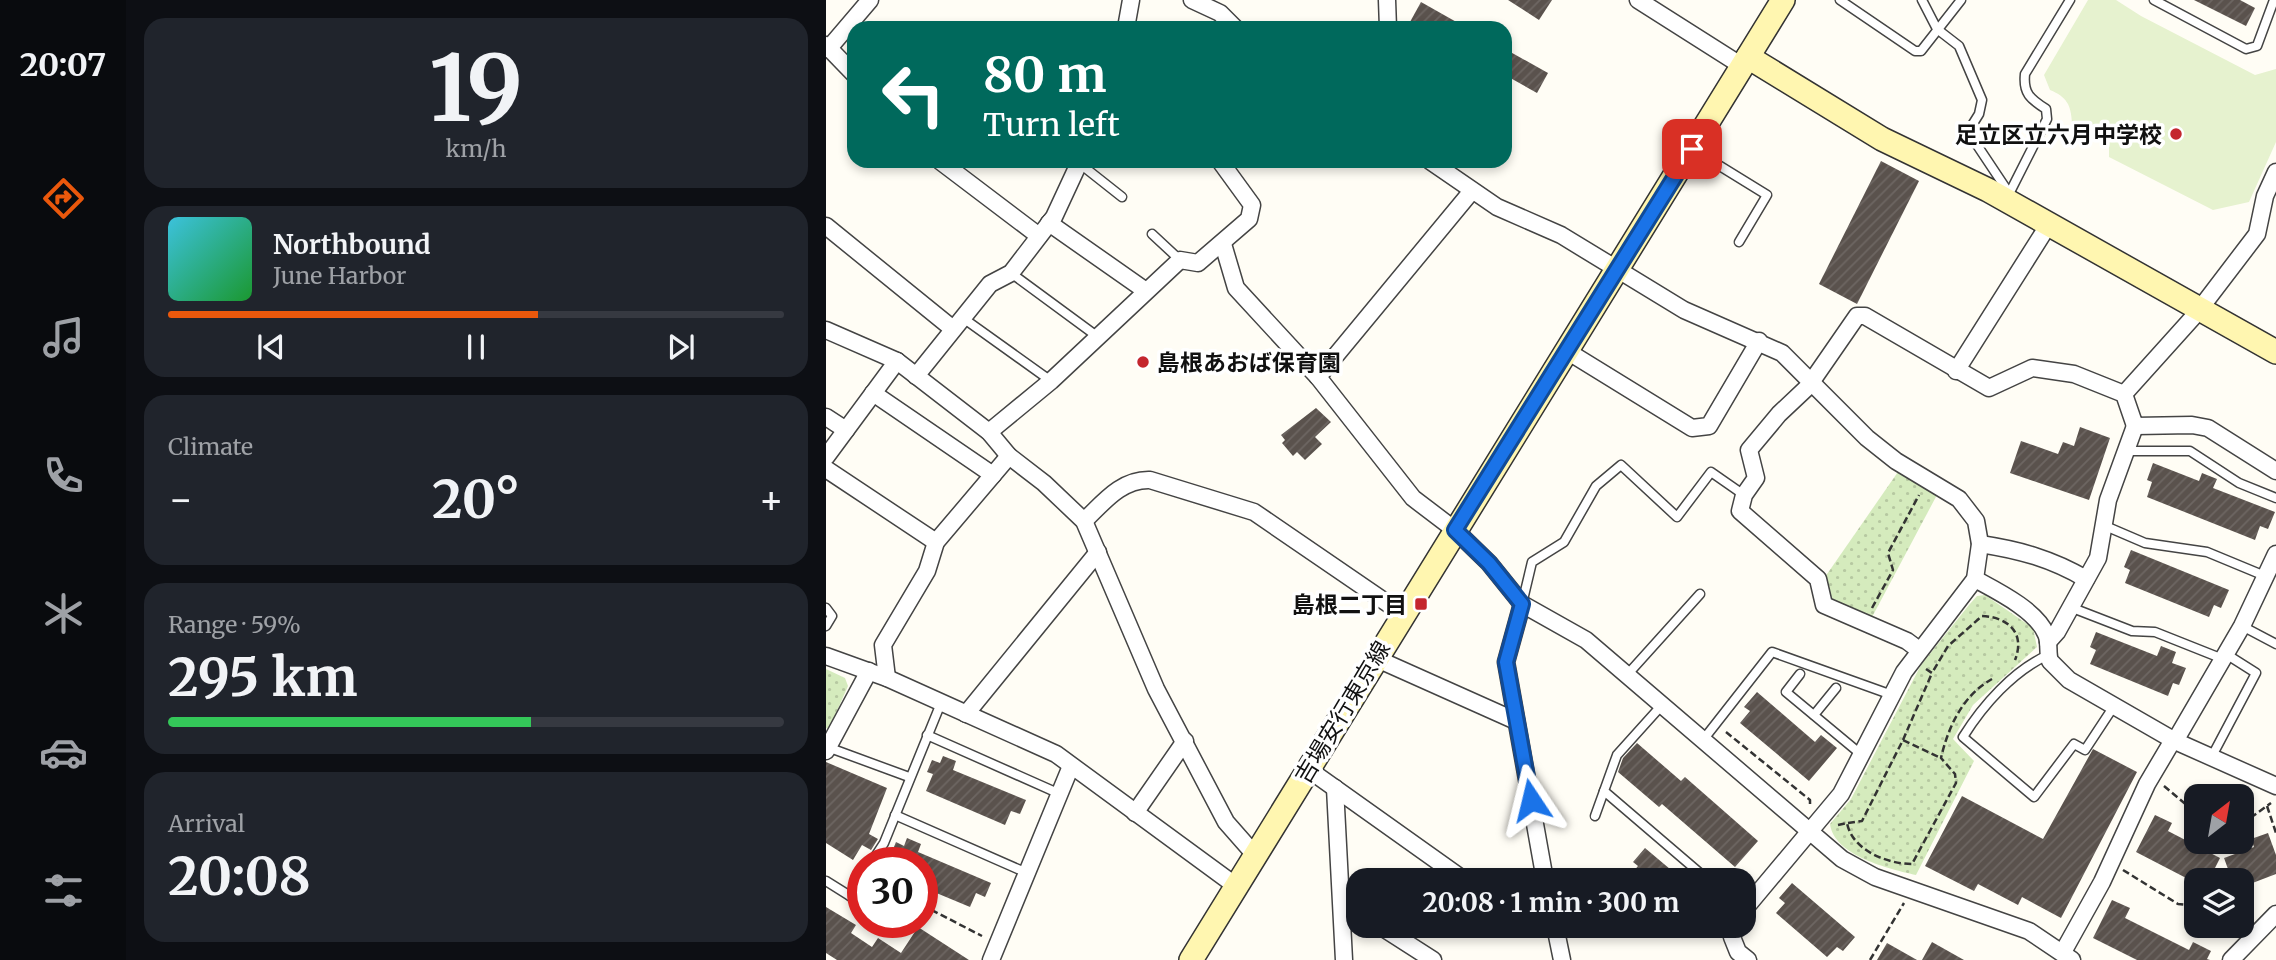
<!DOCTYPE html>
<meta charset="utf-8">
<style>
:root{--surface:#171b24;--page:#20242c;--text:#f1f3f6;--muted:#9ea1a6;--line:#363941;--accent:#ea580c}
body{margin:0;font-family:Merriweather,"Noto Sans JP",serif;background:var(--page);color:var(--text);height:100vh;display:flex;flex-direction:column;font-size:26px;white-space:nowrap}
*{box-sizing:border-box;margin:0}
p{font-size:23px;color:var(--muted)}
.icon{flex:none;width:38px;height:38px;fill:none;stroke:currentColor;stroke-width:2;stroke-linecap:round;stroke-linejoin:round}
.map{position:relative;flex:1;overflow:hidden}
.panel{display:flex;flex-direction:column;gap:18px;padding:18px;background:#0d0f14;width:700px}
.panel>*{flex:none}
.banner{position:absolute;left:21px;top:21px;width:665px;height:147px;border-radius:21px;box-shadow:0 4px 10px #0003;background:#00695c;color:#fff;overflow:hidden}
.needle{width:46px;rotate:31deg}
.buttons{position:absolute;left:1358px;top:784px;display:grid;gap:14px}
.buttons a{display:grid;place-items:center;width:70px;height:70px;border-radius:14px;background:var(--surface);box-shadow:0 4px 10px #0003;font-size:35px}
.speed{position:absolute;left:21px;top:847px;display:flex;gap:14px;font-size:35px;font-weight:700;text-align:center}
.speed>*{display:grid;place-content:center;width:91px;height:91px;border-radius:50%;background:var(--surface);box-shadow:0 4px 10px #0003;line-height:1}
.speed .limit{border:10px solid #d22;background:#fff;color:#111}
.pin{position:absolute;display:grid;place-items:center;width:60px;height:60px;color:#fff;margin:-30px;border-radius:14px;box-shadow:0 4px 10px #0006}
.me{position:absolute;width:77px;margin:-38px;rotate:350deg;stroke-linejoin:round;filter:drop-shadow(0 0 5px #0008)}
.turn{display:flex;align-items:center;gap:24px;height:147px;padding:0 21px;font-size:32px}
.turn .icon{width:91px;height:91px;stroke-width:2.5}
.turn b{display:block;font-size:49px;line-height:60px}
.big{font-size:52px;font-weight:700;line-height:1.1}
.panel .widget{flex:1;display:flex;flex-direction:column;justify-content:center;gap:10px;min-width:0;padding:0 24px;border-radius:21px;background:var(--page)}
.panel .dial{align-items:center;gap:0}
.dial b{font-size:91px;line-height:1}
.song{display:flex;align-items:center;gap:21px}
.cover{width:84px;height:84px;border-radius:10px;background:linear-gradient(135deg,hsl(190 70% 55%),hsl(130 70% 35%))}
.played{height:7px;border-radius:4px;background:linear-gradient(90deg,var(--accent) 60%,var(--line) 60%)}
.keys{display:flex;justify-content:space-around;direction:ltr}
.heat{display:flex;justify-content:space-between;align-items:center;font-size:38px;direction:ltr}
.charge{height:10px;border-radius:5px;background:linear-gradient(90deg,#34c759 59%,var(--line) 0)}
.trip{position:absolute;left:520px;top:868px;width:410px;height:70px;border-radius:21px;background:var(--surface);box-shadow:0 4px 10px #0003;font-weight:700;line-height:70px;text-align:center}
main{display:flex;flex:1;min-height:0}
.menu{display:flex;flex-direction:column;width:126px;justify-content:space-around;align-items:center;background:#090b0e;color:var(--muted)}
.menu .icon{width:49px;height:49px}
.menu .on{color:var(--accent)}
.menu b{font-size:32px;color:var(--text)}
.map>svg:first-child{display:block}
.park{fill:url(#park-dots)}
.pitch{fill:#e6f2cf}
.building{fill:url(#building-hatch)}
.lines{fill:none;stroke-linecap:round;stroke-linejoin:round}
.lane-casing{stroke:#444;stroke-width:11}
.street-casing{stroke:#444;stroke-width:19}
.secondary-casing{stroke:#333;stroke-width:26}
.path{stroke:#333;stroke-width:2.5;stroke-dasharray:7 3.5;stroke-linecap:butt}
.lane{stroke:#fff;stroke-width:8}
.street{stroke:#fff;stroke-width:16}
.secondary{stroke:#fff6b0;stroke-width:23}
.route-casing{stroke:#114b97;stroke-width:18}
.route{stroke:#1a73e8;stroke-width:12}
.poi-dot{fill:#c4262e;stroke:#fff;stroke-width:2.5}
.labels{text-anchor:middle;dominant-baseline:central;stroke-width:7;stroke-linejoin:round;paint-order:stroke}
.poi-label{font-size:23px;font-weight:bold;fill:#111;stroke:#fff;text-anchor:end}
.street-label{font-size:23px;fill:#111;stroke:#fff}
</style>
<main>
<nav class="menu">
<b>20:07</b>
<svg class="icon on" aria-label="directions" viewBox="0 0 24 24"><path d="M12 3l9 9-9 9-9-9zM9 14v-3h6M13 9l2 2-2 2"/></svg>
<svg class="icon" aria-label="music" viewBox="0 0 24 24"><path d="M9 18V5l10-2v13"/><circle cx="6" cy="18" r="3"/><circle cx="16" cy="16" r="3"/></svg>
<svg class="icon" aria-label="phone" viewBox="0 0 24 24"><path d="M5 4h4l2 5-3 2q2 4 5 5l2-3 5 2v4C11 20 4 13 5 4z"/></svg>
<svg class="icon" aria-label="climate" viewBox="0 0 24 24"><path d="M12 3v18M4 7l16 10M4 17L20 7"/></svg>
<svg class="icon" aria-label="car" viewBox="0 0 24 24"><path d="M5 17H2v-5l4-1 3-4h7l3 4 3 1v5h-3M9 17h6M6 11h13"/><circle cx="7" cy="17" r="2"/><circle cx="17" cy="17" r="2"/></svg>
<svg class="icon" aria-label="filters" viewBox="0 0 24 24"><path d="M4 7h16M4 17h16"/><circle cx="9" cy="7" r="2"/><circle cx="15" cy="17" r="2"/></svg>
</nav>
<section class="panel">
<div class="widget dial"><b>19</b><p>km/h</p></div>
<div class="widget">
<div class="song"><i class="cover"></i><div><b>Northbound</b><p>June Harbor</p></div></div>
<div class="played"></div>
<div class="keys"><svg class="icon" aria-label="previous" viewBox="0 0 24 24"><path d="M18 5L8 12l10 7zM5 5v14"/></svg><svg class="icon" aria-label="pause" viewBox="0 0 24 24"><path d="M8 5v14M16 5v14"/></svg><svg class="icon" aria-label="next" viewBox="0 0 24 24"><path d="M6 5l10 7-10 7zM19 5v14"/></svg></div>
</div>
<div class="widget"><p>Climate</p>
<div class="heat"><a>−</a><b class="big">20°</b><a>+</a></div>
</div>
<div class="widget"><p>Range · 59%</p><b class="big">295 km</b><div class="charge"></div></div>
<div class="widget"><p>Arrival</p><b class="big">20:08</b></div>
</section>
<div class="map">
<svg width="1450" height="960" viewBox="0 0 1450 960">
<defs>
<pattern id="park-dots" width="8" height="8" patternUnits="userSpaceOnUse" patternTransform="scale(1.75)"><rect width="8" height="8" fill="#d5ebbd"/><path d="M2 2h.1M6 6h.1" fill="none" stroke="#b6c8a1" stroke-width="1.8" stroke-linecap="round"/></pattern>
<pattern id="building-hatch" width="6" height="6" patternUnits="userSpaceOnUse" patternTransform="scale(1.75)"><rect width="6" height="6" fill="#5a524d"/><path d="M-1 1l2-2M0 6l6-6M5 7l2-2" fill="none" stroke="#6d6662"/></pattern>
</defs>
<rect width="100%" height="100%" fill="#fffdf5"/>
<!-- park -->
<g class="park">
<path d="M1074,469l38,24 -67,126 -40,-17 -6,-25z"/>
<path d="M1159,595l48,33 4,19 -64,58 -20,34 21,22 -58,114c-26,-6 -82,-19 -86,-51l21,-25 70,-134 48,-60 8,-9z"/>
<path d="M0,669l19,9 3,8 -19,43 -3,-1z"/>
</g>
<!-- pitch -->
<path class="pitch" d="M1262,0h28l25,16 114,59 21,-6v73l-27,60 -36,8 -104,-53v-12l-37,-22c-1,-18 -5,-26 -22,-33l-6,-15z"/>
<!-- building -->
<g class="building">
<path d="M682,0h44l-13,20z"/>
<path d="M1368,0h46l15,8 -9,18z"/>
<path d="M595,2l46,26h-46l-11,-6z"/>
<path d="M679,49l43,24 -11,20 -32,-18z"/>
<path d="M1055,161l38,20 -62,123 -38,-20z"/>
<path d="M490,408l15,14 -16,15 7,7 -17,16 -8,-8 -4,4 -11,-13 3,-3 -4,-5z"/>
<path d="M1254,427l30,11 -21,62 -79,-27 11,-32 37,13 5,-12 11,4z"/>
<path d="M1327,463l46,18 3,-8 15,6 -4,9 62,24 -7,17 -8,-3 -5,14 -108,-43 5,-15 -5,-2z"/>
<path d="M1305,550l98,40 -8,18 -7,-3 -5,12 -84,-34 5,-13 -6,-3z"/>
<path d="M1270,632l61,24 4,-10 15,6 -4,11 14,5 -7,17 -6,-2 -5,13 -78,-32 6,-14 -6,-3z"/>
<path d="M931,692l58,50 6,-7 16,13 -28,33 -69,-58 10,-12 -6,-4z"/>
<path d="M811,743l44,38 4,-4 73,64 -23,26 -73,-63 -3,3 -41,-35 5,-14z"/>
<path d="M1267,749l44,23 -76,146 -39,-21 -4,8 -40,-21 -4,7 -49,-25 37,-70 81,43z"/>
<path d="M117,756l13,5 -3,9 73,30 -6,14 -9,-3 -6,14 -79,-34 7,-17 -6,-2 5,-12 8,3z"/>
<path d="M0,762l61,26 -18,46 9,5 -7,11 -9,-5 -9,15 -27,-17z"/>
<path d="M1329,815l17,8 -4,8 52,27 -11,22h-19l-54,-28z"/>
<path d="M1442,833l8,22v19l-34,13v-7h-10l-8,-22 30,-11 -3,-8z"/>
<path d="M81,838l14,6 -3,8 73,31 -6,14 -9,-4 -6,14 -48,-20v-24h-27l3,-6 -7,-3 5,-12 8,4z"/>
<path d="M819,848l38,32h-57l12,-14 -5,-4z"/>
<path d="M966,883l63,54 -12,14 -6,-4 -10,10 -51,-44 9,-10 -6,-5z"/>
<path d="M1286,900l18,8 -5,10 64,32 4,-8 18,9 -4,8 3,1h-73l-44,-22z"/>
<path d="M0,907l30,18 -5,8 21,14 6,-9 23,15 17,-26 51,33h-132l-11,-7z"/>
<path d="M1106,942l32,18h-42z"/>
<path d="M1061,943l30,17h-40z"/>
</g>
<g class="lines">
<!-- lane casing -->
<g class="lane-casing">
<g id="lane">
<path d="M1014,0l75,51h6l40,-51"/>
<path d="M1096,0l15,29 22,17 23,54 -3,14 -10,16 2,6 38,57"/>
<path d="M1328,0l92,49 11,-3 17,-46"/>
<path d="M868,150l73,45 -28,47"/>
<path d="M253,163l43,34"/>
<path d="M1181,198l40,-79 -1,-10c-16,-10 -23,-16 -21,-35l45,-74"/>
<path d="M326,234l28,26"/>
<path d="M185,273l87,64"/>
<path d="M137,318l88,63"/>
<path d="M1298,451h66l49,32 37,15"/>
<path d="M1277,525l42,18 62,9 58,24"/>
<path d="M696,604l10,-42 32,-20 32,-56 25,-21 56,52 34,-45 33,23"/>
<path d="M1244,607l62,24 23,1 68,27"/>
<path d="M0,608l6,8 -6,10"/>
<path d="M1416,626l34,18"/>
<path d="M1222,655c-35,16 -65,50 -85,82l71,60 40,-53 11,6 29,-44"/>
<path d="M974,674l-14,18 77,64"/>
<path d="M801,675l73,-81"/>
<path d="M836,705l-45,50 -13,36 104,89"/>
<path d="M988,715l22,-27"/>
<path d="M101,735l133,59"/>
<path d="M877,740l69,-88 120,43"/>
<path d="M4,748l79,29"/>
<path d="M1385,758l45,-85 -30,-19"/>
<path d="M69,815l132,58"/>
<path d="M769,816l9,-25"/>
<path d="M45,863l13,-20 57,-140"/>
<path d="M0,881l24,15 13,-21"/>
<path d="M24,896l13,8"/>
<path d="M64,922l9,6 4,-6"/>
</g>
</g>
<!-- street casing -->
<g class="street-casing">
<g id="street">
<path d="M366,0l28,13 15,15"/>
<path d="M561,0l1,28"/>
<path d="M812,0l104,66"/>
<path d="M300,28l5,-28"/>
<path d="M0,45l28,29"/>
<path d="M3,48l41,-48"/>
<path d="M114,161l99,75"/>
<path d="M604,161l67,46 64,28 123,75 98,43 85,85 29,23 63,38 17,22 4,23 -5,35 -71,93 -63,122 -98,117"/>
<path d="M223,223l97,68"/>
<path d="M0,226l127,103"/>
<path d="M397,244l13,44 82,89 95,121 42,32 34,33 33,41 64,36 256,219 33,18 154,54 43,29"/>
<path d="M0,330l71,31 92,71 20,24 35,27 40,38 72,168 70,133 29,33"/>
<path d="M741,351l125,77 17,-2 50,-85"/>
<path d="M1130,371l93,-147"/>
<path d="M90,376l74,-92 21,-11 43,-56 26,-56"/>
<path d="M492,377l153,-185"/>
<path d="M986,381l45,-65h8l124,72 43,-20 42,6 50,20 11,32 57,-1 16,3 68,43"/>
<path d="M987,382l-34,32 -30,36 7,28 -12,17 -4,16 78,68 6,26 83,36 12,9"/>
<path d="M47,393l120,82"/>
<path d="M1298,394l72,-80 61,-80 8,-38 11,-24"/>
<path d="M0,417l20,13"/>
<path d="M163,432l62,-51 129,-121 18,3 51,-44 3,-14 -32,-44"/>
<path d="M0,457l71,-96"/>
<path d="M0,469l110,73"/>
<path d="M258,521c19,-18 37,-42 66,-41l104,32 149,102"/>
<path d="M1154,544c40,6 72,15 106,35"/>
<path d="M1149,579c22,12 61,31 71,55 4,8 1,19 4,27l19,19 106,61 101,45"/>
<path d="M696,604l-16,58 39,218"/>
<path d="M1222,642l9,-10 41,-74 10,-58 27,-74"/>
<path d="M0,656l61,22 169,76 180,132"/>
<path d="M549,658l141,63"/>
<path d="M61,678l-4,-33 44,-74 9,-29 73,-86"/>
<path d="M140,714l132,-162"/>
<path d="M1349,741l67,-115 34,-72"/>
<path d="M0,751l43,-80"/>
<path d="M482,769l156,111"/>
<path d="M509,788l9,172"/>
<path d="M309,813l50,-72"/>
<path d="M554,926l53,34"/>
<path d="M729,926l7,34"/>
<path d="M910,926l-4,11 6,15 10,8"/>
<path d="M1237,952l39,-70 45,-98 26,-44"/>
<path d="M165,960l80,-194"/>
<path d="M1405,960l45,-46"/>
</g>
</g>
<!-- secondary casing -->
<g class="secondary-casing">
<g id="secondary">
<path d="M922,57l134,82 106,51 288,162"/>
<path d="M365,960l592,-960"/>
</g>
</g>
<!-- path -->
<g class="path">
<path d="M1046,608l21,-38 -5,-17 31,-58"/>
<path d="M1100,669l6,4 16,-27 34,-30c25,1 44,16 33,44"/>
<path d="M900,732l84,68v4"/>
<path d="M1077,740l29,-67"/>
<path d="M1338,786l32,27"/>
<path d="M1441,806l9,27"/>
<path d="M1022,823l14,-2 41,-81 38,18"/>
<path d="M1416,824l29,-21"/>
<path d="M1012,825l9,-2c5,27 40,41 65,41l44,-81 -1,-9 -14,-16c7,-31 22,-63 51,-79"/>
<path d="M1297,870l55,34 18,2"/>
<path d="M96,905l60,31"/>
<path d="M1044,960l34,-57"/>
</g>
<!-- lane -->
<use href="#lane" class="lane"/>
<!-- street -->
<use href="#street" class="street"/>
<!-- secondary -->
<use href="#secondary" class="secondary"/>
</g>
<g class="lines">
<!-- route casing -->
<g class="route-casing">
<path id="route" d="M705,800l-25,-138 16,-58 -33,-41 -34,-33 237,-381"/>
</g>
<!-- route -->
<use href="#route" class="route"/>
</g>
<!-- markers -->
<g class="poi-dot">
<circle cx="1350" cy="134" r="7"/>
<circle cx="317" cy="362" r="7"/>
<rect x="588" y="597" width="14" height="14" rx="3.5"/>
</g>
<g class="labels">
<!-- poi labels -->
<g class="poi-label">
<text x="1336" y="134">足立区立六月中学校</text>
<text x="331" y="362" text-anchor="start">島根あおば保育園</text>
<text x="581" y="604">島根二丁目</text>
</g>
<!-- street labels -->
<g class="street-label">
<text transform="translate(516 712) rotate(-59)">吉場安行東京線</text>
</g>
</g>
</svg>
<div class="buttons">
<a><svg class="needle" viewBox="-14 -14 28 28"><path d="M0-13l5 13h-10z" fill="#e53935"/><path d="M0 13l5-13h-10z" fill="#9ea1a6"/></svg></a>
<a><svg class="icon" aria-label="layers" viewBox="0 0 24 24"><path d="M12 4l9 5-9 5-9-5zM3 14l9 5 9-5"/></svg></a>
</div>
<div class="speed"><div class="limit">30</div></div>
<div class="pin" style="left:866px;top:149px;background:#d93025"><svg class="icon" aria-label="arrive" viewBox="0 0 24 24"><path d="M6 21V4h12l-3 4 3 4H6"/></svg></div>
<svg class="me" style="left:705px;top:800px" viewBox="-20 -20 40 40"><path d="M0-17L14 15 0 8-14 15z" fill="#1a73e8" stroke="#fff" stroke-width="4"/></svg>
<div class="trip">20:08 · 1 min · 300 m</div>
<div class="banner">
<div class="turn"><svg class="icon" aria-label="left" viewBox="0 0 24 24"><path d="M17 20v-9H6M10 6l-5 5 5 5"/></svg><div><b>80 m</b>Turn left</div></div>
</div>
</div>
</main>
